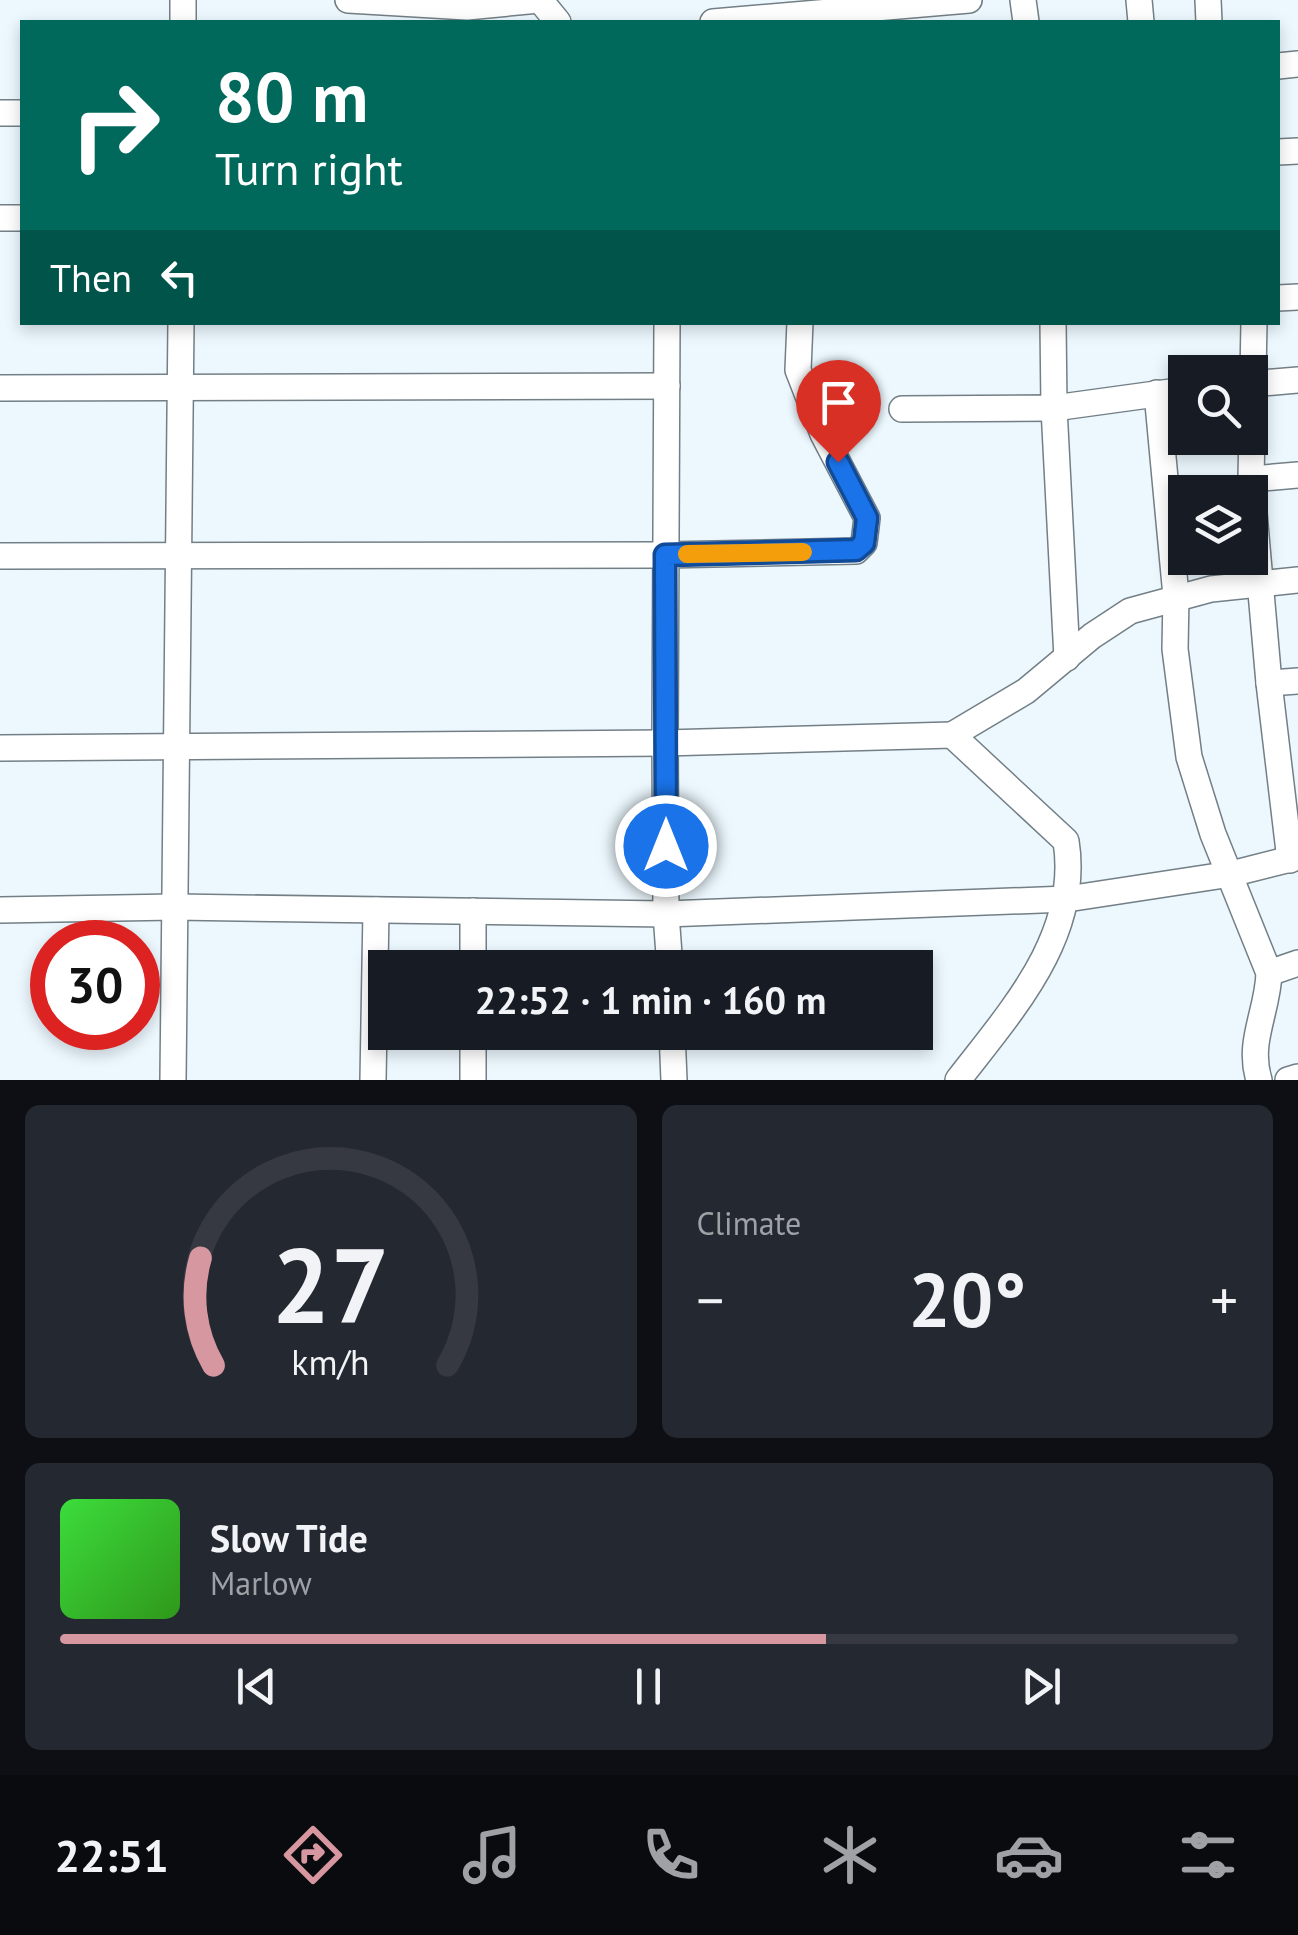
<!DOCTYPE html>
<meta charset="utf-8">
<style>
:root{--surface:#171b24;--page:#242831;--text:#f1f3f6;--muted:#9ea1a6;--line:#363941;--accent:#d797a0}
body{margin:0;font-family:"PT Sans",sans-serif;background:var(--page);color:var(--text);height:100vh;display:flex;flex-direction:column;font-size:38px;white-space:nowrap}
*{box-sizing:border-box;margin:0}
p{font-size:32px;color:var(--muted)}
.icon{flex:none;width:55px;height:55px;fill:none;stroke:currentColor;stroke-width:2;stroke-linecap:round;stroke-linejoin:round}
.map{position:relative;height:1080px;overflow:hidden}
.panel{display:flex;flex-direction:column;gap:25px;padding:25px;background:#0d0f14;flex:1}
.panel>*{flex:none}
.guide{position:absolute;left:20px;top:20px;width:1260px;height:305px;border-radius:0px;box-shadow:0 5px 15px #0003;background:#00695c;color:#fff;overflow:hidden}
.fabs{position:absolute;left:1168px;top:355px;display:grid;gap:20px}
.fabs a{display:grid;place-items:center;width:100px;height:100px;border-radius:0px;background:var(--surface);box-shadow:0 5px 15px #0003;font-size:50px}
.speed{position:absolute;left:30px;top:920px;display:flex;gap:20px;font-size:50px;font-weight:700;text-align:center}
.speed>*{display:grid;place-content:center;width:130px;height:130px;border-radius:50%;background:var(--surface);box-shadow:0 5px 15px #0003;line-height:1}
.speed .limit{border:15px solid #d22;background:#fff;color:#111}
.pin{position:absolute;display:grid;place-items:center;width:85px;height:85px;color:#fff;margin:-102px -42px;border-radius:50% 50% 50% 0;rotate:-45deg;box-shadow:0 0 10px #0007}
.pin .icon{rotate:45deg}
.me{position:absolute;width:110px;margin:-55px;rotate:0deg;stroke-linejoin:round;filter:drop-shadow(0 0 8px #0008)}
.turn{display:flex;align-items:center;gap:35px;height:210px;padding:0 30px;font-size:45px}
.turn .icon{width:130px;height:130px;stroke-width:2.5}
.turn b{display:block;font-size:70px;line-height:85px}
.then{display:flex;align-items:center;height:95px;padding:0 30px;background:#0003;gap:20px;font-size:38px}
.big{font-size:75px;font-weight:600;line-height:1.1}
.panel .card{flex:1;display:flex;flex-direction:column;justify-content:center;gap:15px;min-width:0;padding:0 35px;border-radius:15px;background:var(--page)}
.panel .dial{align-items:center;gap:0}
.dial svg{height:260px;overflow:visible;fill:none;stroke:var(--line);stroke-width:7;stroke-linecap:round;text-anchor:middle}
.dial text{fill:var(--text);stroke:none}
.song{display:flex;align-items:center;gap:30px}
.cover{width:120px;height:120px;border-radius:15px;background:linear-gradient(135deg,hsl(120 70% 55%),hsl(110 70% 35%))}
.played{height:10px;border-radius:5px;background:linear-gradient(90deg,var(--accent) 65%,var(--line) 65%)}
.keys{display:flex;justify-content:space-around;direction:ltr}
.heat{display:flex;justify-content:space-between;align-items:center;font-size:55px;direction:ltr}
.panel .tiles{flex:1;display:grid;gap:25px;grid-template-columns:1fr 1fr}
.card:last-child{grid-column:span 2}
.trip{position:absolute;left:368px;top:950px;width:565px;height:100px;border-radius:0px;background:var(--surface);box-shadow:0 5px 15px #0003;font-weight:600;line-height:100px;text-align:center}
.dock{display:flex;height:160px;justify-content:space-around;align-items:center;background:#090b0e;color:var(--muted)}
.dock .icon{width:70px;height:70px}
.dock .current{color:var(--accent)}
.dock b{font-size:45px;color:var(--text)}
.map>svg:first-child{display:block}
.lines{fill:none;stroke-linecap:round;stroke-linejoin:round}
.minor-casing{stroke:#727f86;stroke-width:28}
.minor{stroke:#fff;stroke-width:25}
.route-casing{stroke:#114b97;stroke-width:25}
.route{stroke:#1a73e8;stroke-width:18}
.slow{stroke:#f59e0b;stroke-width:18}
</style>
<div class="map">
<svg width="1298" height="1080" viewBox="0 0 1298 1080">
<rect width="100%" height="100%" fill="#ecf8fe"/>
<g class="lines">
<!-- minor casing -->
<g class="minor-casing">
<g id="minor">
<path d="M348,0l119,7 72,-7"/>
<path d="M540,0l18,22"/>
<path d="M1023,0l3,22"/>
<path d="M1139,0l2,22"/>
<path d="M1208,0l1,22"/>
<path d="M183,22v-22"/>
<path d="M713,22l256,-22"/>
<path d="M1278,66l20,-2"/>
<path d="M0,113h22"/>
<path d="M1278,152l20,-1"/>
<path d="M0,218h22"/>
<path d="M1278,298l20,-1"/>
<path d="M667,322l-2,421 1,171 4,54"/>
<path d="M1053,322l1,86 13,250"/>
<path d="M1254,322l-3,157 18,204 21,177"/>
<path d="M1250,384l48,-4"/>
<path d="M0,388l667,-2"/>
<path d="M1157,393l19,203 -1,53 14,108 24,77 56,139c-1,38 -22,69 -10,107"/>
<path d="M902,409l152,-1 131,-18"/>
<path d="M1251,479l47,-4"/>
<path d="M0,556l665,-1 191,-4 8,-8 3,-25 -44,-84 -25,-64 2,-48"/>
<path d="M1269,683l29,-2"/>
<path d="M952,735l74,-44 66,-55 38,-25 81,-22 87,-9"/>
<path d="M0,748l665,-5 287,-8 114,106c15,94 -54,169 -108,239"/>
<path d="M0,910l175,-3 491,7 401,-15 164,-25 67,-17"/>
<path d="M473,911v57"/>
<path d="M1269,973l29,-10"/>
<path d="M473,1032v48"/>
<path d="M672,1032l2,48"/>
<path d="M173,1080l8,-758"/>
<path d="M373,1080l3,-170"/>
<path d="M1288,1080l10,-3"/>
</g>
</g>
<!-- minor -->
<use href="#minor" class="minor"/>
</g>
<g class="lines">
<!-- route casing -->
<g class="route-casing">
<path id="route" d="M666,846l-1,-291 191,-5 8,-7 3,-25 -29,-56"/>
</g>
<!-- route -->
<use href="#route" class="route"/>
<!-- slow -->
<path class="slow" d="M687,554l116,-2"/>
</g>
</svg>
<div class="fabs">
<a><svg class="icon" aria-label="search" viewBox="0 0 24 24"><circle cx="10" cy="10" r="6"/><path d="M15 15l6 6"/></svg></a>
<a><svg class="icon" aria-label="layers" viewBox="0 0 24 24"><path d="M12 4l9 5-9 5-9-5zM3 14l9 5 9-5"/></svg></a>
</div>
<div class="speed"><div class="limit">30</div></div>
<div class="pin" style="left:838px;top:462px;background:#d93025"><svg class="icon" aria-label="arrive" viewBox="0 0 24 24"><path d="M6 21V4h12l-3 4 3 4H6"/></svg></div>
<svg class="me" style="left:666px;top:846px" viewBox="-20 -20 40 40"><circle r="17" fill="#1a73e8" stroke="#fff" stroke-width="3"/><path d="M0-11L8 9 0 5-8 9z" fill="#fff"/></svg>
<div class="trip">22:52 · 1 min · 160 m</div>
<div class="guide">
<div class="turn"><svg class="icon" aria-label="right" viewBox="0 0 24 24"><path d="M7 20v-9h11M14 6l5 5-5 5"/></svg><div><b>80 m</b>Turn right</div></div>
<div class="then">Then<svg class="icon" aria-label="left" viewBox="0 0 24 24"><path d="M17 20v-9H6M10 6l-5 5 5 5"/></svg></div>
</div>
</div>
<section class="panel">
<div class="tiles">
<div class="card dial"><svg viewBox="0 0 100 80">
<path d="M14 69A42 42 0 1 1 86 69"/>
<path d="M14 69A42 42 0 0 1 10 36" stroke="#d797a0"/>
<text x="50" y="56" font-size="32" font-weight="700">27</text>
<text x="50" y="72" font-size="11">km/h</text>
</svg></div>
<div class="card"><p>Climate</p>
<div class="heat"><a>−</a><b class="big">20°</b><a>+</a></div>
</div>
<div class="card">
<div class="song"><i class="cover"></i><div><b>Slow Tide</b><p>Marlow</p></div></div>
<div class="played"></div>
<div class="keys"><svg class="icon" aria-label="previous" viewBox="0 0 24 24"><path d="M18 5L8 12l10 7zM5 5v14"/></svg><svg class="icon" aria-label="pause" viewBox="0 0 24 24"><path d="M8 5v14M16 5v14"/></svg><svg class="icon" aria-label="next" viewBox="0 0 24 24"><path d="M6 5l10 7-10 7zM19 5v14"/></svg></div>
</div>
</div>
</section>
<nav class="dock">
<b>22:51</b>
<svg class="icon current" aria-label="directions" viewBox="0 0 24 24"><path d="M12 3l9 9-9 9-9-9zM9 14v-3h6M13 9l2 2-2 2"/></svg>
<svg class="icon" aria-label="music" viewBox="0 0 24 24"><path d="M9 18V5l10-2v13"/><circle cx="6" cy="18" r="3"/><circle cx="16" cy="16" r="3"/></svg>
<svg class="icon" aria-label="phone" viewBox="0 0 24 24"><path d="M5 4h4l2 5-3 2q2 4 5 5l2-3 5 2v4C11 20 4 13 5 4z"/></svg>
<svg class="icon" aria-label="climate" viewBox="0 0 24 24"><path d="M12 3v18M4 7l16 10M4 17L20 7"/></svg>
<svg class="icon" aria-label="car" viewBox="0 0 24 24"><path d="M5 17H2v-5l4-1 3-4h7l3 4 3 1v5h-3M9 17h6M6 11h13"/><circle cx="7" cy="17" r="2"/><circle cx="17" cy="17" r="2"/></svg>
<svg class="icon" aria-label="filters" viewBox="0 0 24 24"><path d="M4 7h16M4 17h16"/><circle cx="9" cy="7" r="2"/><circle cx="15" cy="17" r="2"/></svg>
</nav>
